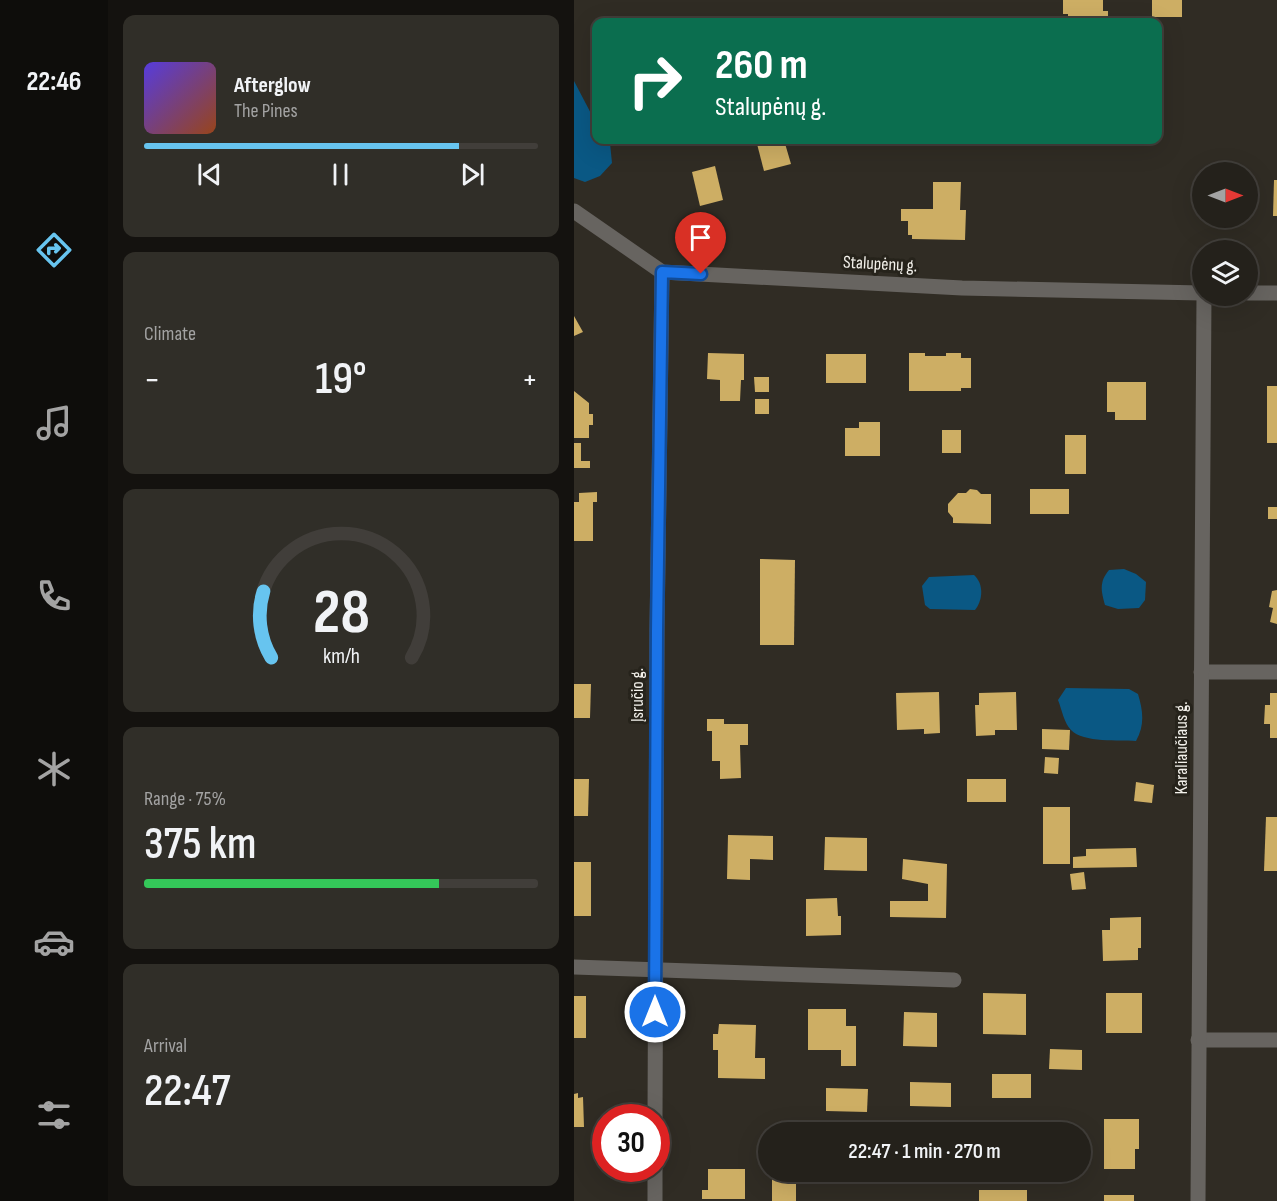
<!DOCTYPE html>
<meta charset="utf-8">
<style>
:root{--surface:#24211b;--page:#302e28;--text:#f1f3f6;--muted:#a3a3a3;--line:#413e3a;--accent:#67c4ef}
body{margin:0;font-family:"Sofia Sans Condensed",sans-serif;background:var(--page);color:var(--text);height:100vh;display:flex;flex-direction:column;font-size:22px;white-space:nowrap}
*{box-sizing:border-box;margin:0}
p{font-size:20px;color:var(--muted)}
.icon{flex:none;width:33px;height:33px;fill:none;stroke:currentColor;stroke-width:2;stroke-linecap:round;stroke-linejoin:round}
.map{position:relative;flex:1;overflow:hidden}
.side{display:flex;flex-direction:column;gap:15px;padding:15px;background:#14120f;width:466px}
.side>*{flex:none}
.top-card{position:absolute;left:18px;top:18px;width:570px;height:126px;border-radius:12px;box-shadow:0 6px 24px #0002,0 0 0 2px var(--line);background:#0b6e4f;color:#fff;overflow:hidden}
.needle{width:39px;rotate:90deg}
.fabs{position:absolute;left:618px;top:162px;display:grid;gap:12px}
.fabs a{display:grid;place-items:center;width:66px;height:66px;border-radius:50%;background:var(--surface);box-shadow:0 6px 24px #0002,0 0 0 2px var(--line);font-size:30px}
.speed{position:absolute;left:18px;top:1104px;display:flex;gap:12px;font-size:30px;font-weight:700;text-align:center}
.speed>*{display:grid;place-content:center;width:78px;height:78px;border-radius:50%;background:var(--surface);box-shadow:0 6px 24px #0002,0 0 0 2px var(--line);line-height:1}
.speed .limit{border:9px solid #d22;background:#fff;color:#111}
.pin{position:absolute;display:grid;place-items:center;width:51px;height:51px;color:#fff;margin:-62px -26px;border-radius:50% 50% 50% 0;rotate:-45deg;box-shadow:0 0 6px #0007}
.pin .icon{rotate:45deg}
.me{position:absolute;width:66px;margin:-33px;rotate:0deg;stroke-linejoin:round;filter:drop-shadow(0 0 4px #0008)}
.turn{display:flex;align-items:center;gap:21px;height:126px;padding:0 24px;font-size:27px}
.turn .icon{width:78px;height:78px;stroke-width:2.5}
.turn b{display:block;font-size:42px;line-height:51px}
.big{font-size:45px;font-weight:600;line-height:1.1}
.side .card{flex:1;display:flex;flex-direction:column;justify-content:center;gap:9px;min-width:0;padding:0 21px;border-radius:12px;background:var(--page)}
.side .dial{align-items:center;gap:0}
.dial svg{height:156px;overflow:visible;fill:none;stroke:var(--line);stroke-width:7;stroke-linecap:round;text-anchor:middle}
.dial text{fill:var(--text);stroke:none}
.song{display:flex;align-items:center;gap:18px}
.cover{width:72px;height:72px;border-radius:9px;background:linear-gradient(135deg,hsl(250 70% 55%),hsl(20 70% 35%))}
.played{height:6px;border-radius:3px;background:linear-gradient(90deg,var(--accent) 80%,var(--line) 80%)}
.keys{display:flex;justify-content:space-around;direction:ltr}
.heat{display:flex;justify-content:space-between;align-items:center;font-size:33px;direction:ltr}
.charge{height:9px;border-radius:4px;background:linear-gradient(90deg,#34c759 75%,var(--line) 0)}
.trip{position:absolute;left:184px;top:1122px;width:333px;height:60px;border-radius:30px;background:var(--surface);box-shadow:0 6px 24px #0002,0 0 0 2px var(--line);font-weight:600;line-height:60px;text-align:center}
main{display:flex;flex:1;min-height:0}
.tabs{display:flex;flex-direction:column;width:108px;justify-content:space-around;align-items:center;background:#0e0d0b;color:var(--muted)}
.tabs .icon{width:42px;height:42px}
.tabs .on{color:var(--accent)}
.tabs b{font-size:27px;color:var(--text)}
.map>svg:first-child{display:block}
.water{fill:#0a5884}
.building{fill:#cdae64}
.lines{fill:none;stroke-linecap:round;stroke-linejoin:round}
.minor{stroke:#676460;stroke-width:15}
.route-casing{stroke:#114b97;stroke-width:15}
.route{stroke:#1a73e8;stroke-width:10}
.labels{text-anchor:middle;dominant-baseline:central;stroke-width:6;stroke-linejoin:round;paint-order:stroke}
.street-label{font-size:18px;fill:#f3f1eb;stroke:#26231b}
</style>
<main>
<nav class="tabs">
<b>22:46</b>
<svg class="icon on" aria-label="directions" viewBox="0 0 24 24"><path d="M12 3l9 9-9 9-9-9zM9 14v-3h6M13 9l2 2-2 2"/></svg>
<svg class="icon" aria-label="music" viewBox="0 0 24 24"><path d="M9 18V5l10-2v13"/><circle cx="6" cy="18" r="3"/><circle cx="16" cy="16" r="3"/></svg>
<svg class="icon" aria-label="phone" viewBox="0 0 24 24"><path d="M5 4h4l2 5-3 2q2 4 5 5l2-3 5 2v4C11 20 4 13 5 4z"/></svg>
<svg class="icon" aria-label="climate" viewBox="0 0 24 24"><path d="M12 3v18M4 7l16 10M4 17L20 7"/></svg>
<svg class="icon" aria-label="car" viewBox="0 0 24 24"><path d="M5 17H2v-5l4-1 3-4h7l3 4 3 1v5h-3M9 17h6M6 11h13"/><circle cx="7" cy="17" r="2"/><circle cx="17" cy="17" r="2"/></svg>
<svg class="icon" aria-label="filters" viewBox="0 0 24 24"><path d="M4 7h16M4 17h16"/><circle cx="9" cy="7" r="2"/><circle cx="15" cy="17" r="2"/></svg>
</nav>
<section class="side">
<div class="card">
<div class="song"><i class="cover"></i><div><b>Afterglow</b><p>The Pines</p></div></div>
<div class="played"></div>
<div class="keys"><svg class="icon" aria-label="previous" viewBox="0 0 24 24"><path d="M18 5L8 12l10 7zM5 5v14"/></svg><svg class="icon" aria-label="pause" viewBox="0 0 24 24"><path d="M8 5v14M16 5v14"/></svg><svg class="icon" aria-label="next" viewBox="0 0 24 24"><path d="M6 5l10 7-10 7zM19 5v14"/></svg></div>
</div>
<div class="card"><p>Climate</p>
<div class="heat"><a>−</a><b class="big">19°</b><a>+</a></div>
</div>
<div class="card dial"><svg viewBox="0 0 100 80">
<path d="M14 69A42 42 0 1 1 86 69"/>
<path d="M14 69A42 42 0 0 1 10 35" stroke="#67c4ef"/>
<text x="50" y="56" font-size="32" font-weight="700">28</text>
<text x="50" y="72" font-size="11">km/h</text>
</svg></div>
<div class="card"><p>Range · 75%</p><b class="big">375 km</b><div class="charge"></div></div>
<div class="card"><p>Arrival</p><b class="big">22:47</b></div>
</section>
<div class="map">
<svg width="703" height="1201" viewBox="0 0 703 1201">
<rect width="100%" height="100%" fill="#302c24"/>
<!-- water -->
<g class="water">
<path d="M0,81l22,42v17h12l2,3 2,20 -12,13 -15,6 -11,-4z"/>
<path d="M550,569l12,5 10,8 -1,18 -6,8 -21,1 -13,-4c-4,-14 -6,-23 4,-35z"/>
<path d="M400,575c10,9 9,25 1,35l-45,-1 -5,-4 -3,-19 7,-9z"/>
<path d="M492,688l63,1 9,5c5,17 7,31 -2,47 -16,-1 -53,2 -65,-11 -7,-7 -9,-20 -13,-30z"/>
</g>
<!-- building -->
<g class="building">
<path d="M489,0h40v11h5v11h-40v-8h-5z"/>
<rect x="578" y="0" width="30" height="17"/>
<path d="M182,140h28l7,24 -27,7z"/>
<path d="M141,166l8,34 -23,6 -8,-34z"/>
<path d="M700,180h3v36h-4z"/>
<path d="M359,182h28l-1,28h6l-1,30 -53,-1v-4h-4v-14h-7v-12h32z"/>
<path d="M0,316l9,16 -9,4z"/>
<path d="M134,353l36,1v26h-3l-1,21h-20v-21l-13,-1z"/>
<path d="M335,353h16v3h21v-3h15v5h10v30h-10v3h-52z"/>
<rect x="252" y="354" width="40" height="29"/>
<path d="M180,377h15v15h-14z"/>
<path d="M533,382h39v38h-31v-8h-8z"/>
<rect x="693" y="386" width="10" height="57"/>
<path d="M0,391l15,12v11h4v11h-4v13h-15z"/>
<rect x="181" y="399" width="14" height="15"/>
<path d="M285,422h21v34h-35v-28h14z"/>
<rect x="368" y="430" width="19" height="23"/>
<rect x="491" y="435" width="21" height="39"/>
<path d="M0,443h7v18h9v7h-16z"/>
<path d="M396,489l7,1 4,4h10v30l-38,-1v-5l-5,-6v-8l10,-11h8z"/>
<rect x="456" y="489" width="39" height="25"/>
<path d="M23,492v10h-4v39h-19v-39h5v-9z"/>
<rect x="694" y="507" width="9" height="12"/>
<path d="M186,559l35,1 -1,85h-34z"/>
<path d="M703,590v34l-7,-2 3,-14 -4,-1 3,-16z"/>
<path d="M0,684h17l-1,34h-16z"/>
<path d="M365,692l1,41 -16,1v-5l-27,1 -1,-37z"/>
<path d="M442,692l1,38h-22v5l-19,1 -1,-31h4v-12z"/>
<path d="M696,693h7v45h-7v-14h-6l1,-19h5z"/>
<path d="M133,719h17v5h24v21h-8l1,33 -21,1v-18h-8v-30h-5z"/>
<path d="M468,729l28,1 -1,20 -27,-1z"/>
<path d="M471,757l14,1 -1,16 -14,-1z"/>
<path d="M0,779h15l-1,37h-14z"/>
<rect x="393" y="779" width="39" height="23"/>
<path d="M562,782l18,3 -2,18 -18,-2z"/>
<rect x="469" y="807" width="27" height="57"/>
<path d="M692,817h11v54h-13z"/>
<path d="M154,835l45,1v24l-23,-1v21l-23,-1z"/>
<path d="M251,837l42,1v33l-43,-1z"/>
<path d="M562,848l1,19 -64,1v-11l13,-1v-7z"/>
<path d="M329,859l44,5 -1,54 -56,-1v-16h38v-17l-26,-5z"/>
<rect x="0" y="862" width="17" height="54"/>
<path d="M510,872l2,17 -14,1 -2,-16z"/>
<path d="M263,898l1,18h3v19l-35,1v-37z"/>
<path d="M567,917v31h-3v12l-35,1 -1,-31h8v-12z"/>
<path d="M409,993l43,1v41l-43,-1z"/>
<rect x="532" y="993" width="36" height="40"/>
<rect x="0" y="996" width="12" height="42"/>
<path d="M234,1009h38v17h10v40h-15v-16h-33z"/>
<path d="M330,1012l33,1v34l-34,-1z"/>
<path d="M145,1024l37,1 -1,33h10v21l-47,-1v-28h-5v-16h5z"/>
<path d="M476,1049l32,1v20l-33,-1z"/>
<rect x="418" y="1074" width="39" height="24"/>
<path d="M336,1082l41,1v24l-41,-1z"/>
<path d="M252,1088l42,1 -1,23 -41,-1z"/>
<path d="M4,1093v5l5,-1 1,30h-10v-33z"/>
<path d="M530,1119h35v30h-4v20h-31z"/>
<path d="M494,1123v9h-24v-8z"/>
<path d="M134,1169h37v30h-43v-9h6z"/>
<rect x="462" y="1172" width="14" height="9"/>
<rect x="198" y="1174" width="24" height="27"/>
<rect x="405" y="1190" width="48" height="11"/>
<rect x="530" y="1195" width="30" height="6"/>
</g>
<g class="lines">
<!-- minor -->
<g class="minor">
<path d="M0,211l88,61 300,16 240,5"/>
<path d="M674,293h29"/>
<path d="M627,672h76"/>
<path d="M0,967l380,13"/>
<path d="M624,1040h79"/>
<path d="M81,1118l2,-487 5,-359"/>
<path d="M81,1168v33"/>
<path d="M624,1201l6,-905"/>
</g>
</g>
<g class="lines">
<!-- route casing -->
<g class="route-casing">
<path id="route" d="M81,1012l2,-381 5,-359 39,2"/>
</g>
<!-- route -->
<use href="#route" class="route"/>
</g>
<g class="labels">
<!-- street labels -->
<g class="street-label">
<text transform="translate(306 264) rotate(3)">Stalupėnų g.</text>
<text transform="translate(63 695) rotate(-90)">Įsručio g.</text>
<text transform="translate(607 748) rotate(-90)">Karaliaučiaus g.</text>
</g>
</g>
</svg>
<div class="fabs">
<a><svg class="needle" viewBox="-14 -14 28 28"><path d="M0-13l5 13h-10z" fill="#e53935"/><path d="M0 13l5-13h-10z" fill="#a3a3a3"/></svg></a>
<a><svg class="icon" aria-label="layers" viewBox="0 0 24 24"><path d="M12 4l9 5-9 5-9-5zM3 14l9 5 9-5"/></svg></a>
</div>
<div class="speed"><div class="limit">30</div></div>
<div class="pin" style="left:127px;top:274px;background:#d93025"><svg class="icon" aria-label="arrive" viewBox="0 0 24 24"><path d="M6 21V4h12l-3 4 3 4H6"/></svg></div>
<svg class="me" style="left:81px;top:1012px" viewBox="-20 -20 40 40"><circle r="17" fill="#1a73e8" stroke="#fff" stroke-width="3"/><path d="M0-11L8 9 0 5-8 9z" fill="#fff"/></svg>
<div class="trip">22:47 · 1 min · 270 m</div>
<div class="top-card">
<div class="turn"><svg class="icon" aria-label="right" viewBox="0 0 24 24"><path d="M7 20v-9h11M14 6l5 5-5 5"/></svg><div><b>260 m</b>Stalupėnų g.</div></div>
</div>
</div>
</main>
